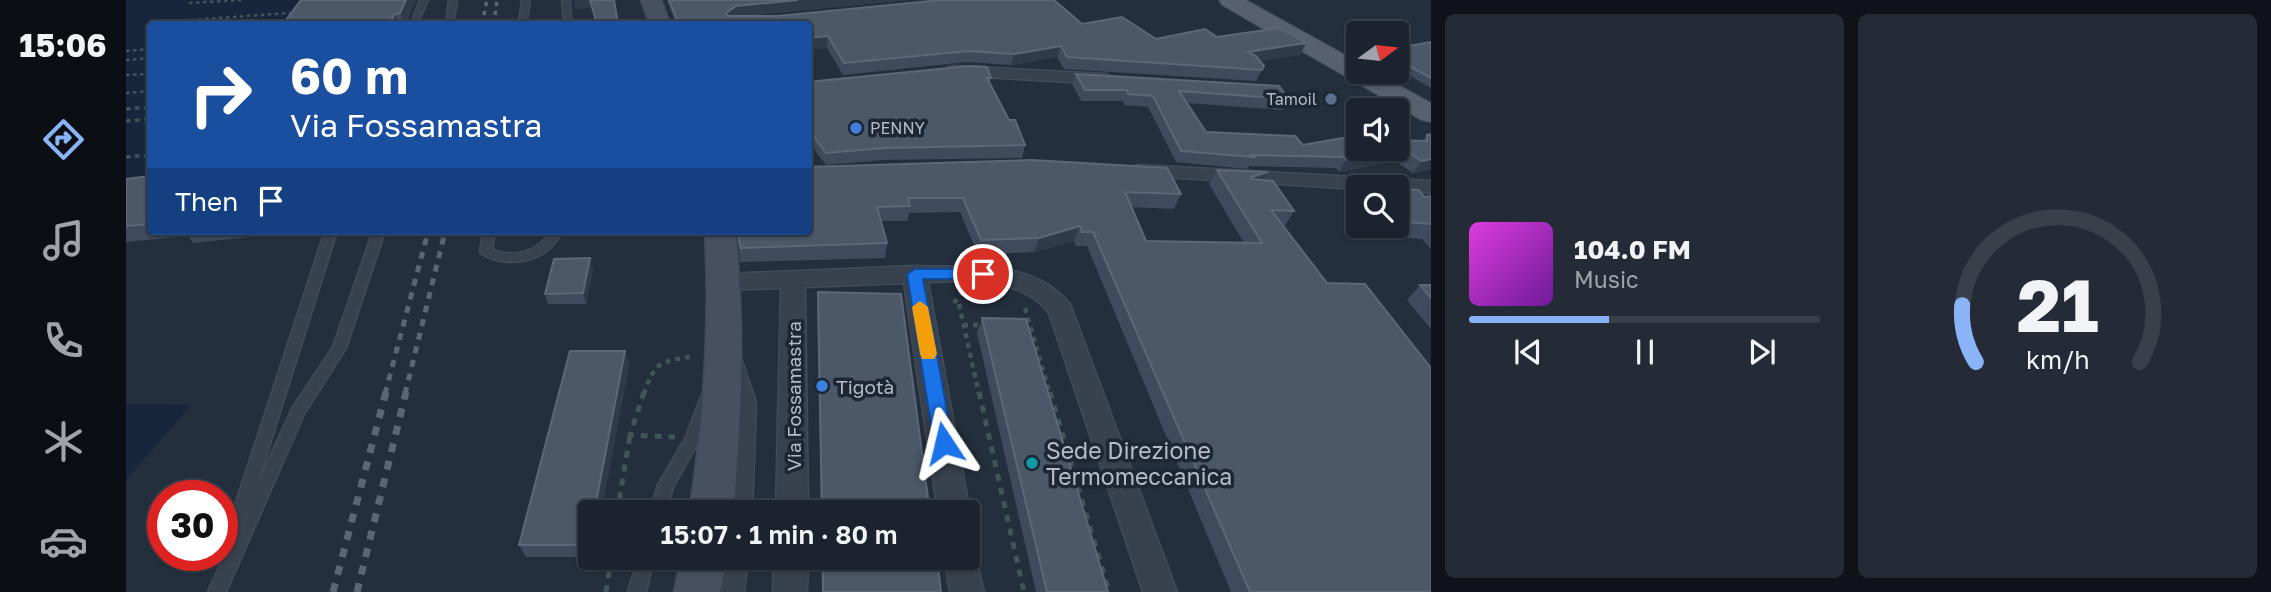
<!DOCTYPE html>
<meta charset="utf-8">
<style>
:root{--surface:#1b232e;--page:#242b36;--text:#f1f3f6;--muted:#a0a4aa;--line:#39404a;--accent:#8ab4f8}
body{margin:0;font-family:"Golos Text",sans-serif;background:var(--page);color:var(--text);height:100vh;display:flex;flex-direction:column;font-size:26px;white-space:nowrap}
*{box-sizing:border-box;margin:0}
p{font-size:23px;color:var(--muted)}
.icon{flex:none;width:38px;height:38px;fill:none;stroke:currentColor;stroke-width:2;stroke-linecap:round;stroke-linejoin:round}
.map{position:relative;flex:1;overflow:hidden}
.sheet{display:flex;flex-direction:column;gap:14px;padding:14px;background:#0f1319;width:840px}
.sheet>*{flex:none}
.top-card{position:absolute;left:21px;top:21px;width:665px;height:214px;border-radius:7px;box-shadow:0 2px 5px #0004,0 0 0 2px var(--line);background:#1a4fa0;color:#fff;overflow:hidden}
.needle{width:46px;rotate:75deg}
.tools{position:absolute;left:1220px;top:21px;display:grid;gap:14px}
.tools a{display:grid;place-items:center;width:63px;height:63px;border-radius:7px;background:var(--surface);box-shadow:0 2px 5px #0004,0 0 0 2px var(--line);font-size:35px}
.speed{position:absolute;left:21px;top:480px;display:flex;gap:14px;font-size:35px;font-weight:700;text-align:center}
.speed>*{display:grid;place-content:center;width:91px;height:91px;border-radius:50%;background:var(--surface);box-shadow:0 2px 5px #0004,0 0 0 2px var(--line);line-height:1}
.speed .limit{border:10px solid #d22;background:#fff;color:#111}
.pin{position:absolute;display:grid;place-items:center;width:60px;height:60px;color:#fff;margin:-30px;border:4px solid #fff;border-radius:50%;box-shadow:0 2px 7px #0007}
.me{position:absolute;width:77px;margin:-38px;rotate:350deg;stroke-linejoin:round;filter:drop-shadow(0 0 5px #0008)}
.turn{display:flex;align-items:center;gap:24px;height:147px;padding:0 28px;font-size:32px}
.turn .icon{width:91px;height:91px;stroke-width:2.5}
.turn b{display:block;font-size:49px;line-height:60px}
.then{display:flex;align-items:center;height:66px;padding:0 28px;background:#0003;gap:14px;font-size:26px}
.sheet .widget{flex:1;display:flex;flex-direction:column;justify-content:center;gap:10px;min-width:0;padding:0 24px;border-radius:10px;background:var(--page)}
.sheet .dial{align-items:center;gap:0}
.dial svg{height:182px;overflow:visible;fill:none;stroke:var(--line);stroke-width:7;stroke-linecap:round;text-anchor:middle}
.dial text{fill:var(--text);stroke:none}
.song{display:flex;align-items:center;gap:21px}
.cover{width:84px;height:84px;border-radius:10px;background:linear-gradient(135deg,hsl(300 70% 55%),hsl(280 70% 35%))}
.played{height:7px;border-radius:4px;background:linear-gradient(90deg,var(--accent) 40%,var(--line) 40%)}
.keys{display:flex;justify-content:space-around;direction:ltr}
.sheet .tiles{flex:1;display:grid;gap:14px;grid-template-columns:repeat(2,1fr)}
.trip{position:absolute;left:452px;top:500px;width:402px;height:70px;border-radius:7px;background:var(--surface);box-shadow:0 2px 5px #0004,0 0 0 2px var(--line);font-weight:600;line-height:70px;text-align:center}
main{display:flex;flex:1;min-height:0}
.tab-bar{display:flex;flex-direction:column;width:126px;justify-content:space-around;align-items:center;background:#0b0e12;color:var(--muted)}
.tab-bar .icon{width:49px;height:49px}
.tab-bar .selected{color:var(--accent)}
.tab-bar b{font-size:32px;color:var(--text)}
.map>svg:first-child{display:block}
.water{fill:#17263c}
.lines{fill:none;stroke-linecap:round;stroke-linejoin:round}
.lane-casing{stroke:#414a57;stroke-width:3}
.street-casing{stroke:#414a57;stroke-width:3}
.secondary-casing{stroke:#414a57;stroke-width:3}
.primary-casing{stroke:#414a57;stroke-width:2}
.path-far3{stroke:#3f5557;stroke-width:2.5;stroke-dasharray:3.5 3.5;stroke-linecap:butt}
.path-far2{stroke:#3f5557;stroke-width:3.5;stroke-dasharray:4.5 4.5;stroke-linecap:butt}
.path-far1{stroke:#3f5557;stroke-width:4.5;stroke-dasharray:5 5;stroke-linecap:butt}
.path{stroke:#3f5557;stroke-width:5;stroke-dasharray:7 7;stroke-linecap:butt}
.lane{fill:#38414e;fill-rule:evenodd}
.street{fill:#38414e;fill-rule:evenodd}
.secondary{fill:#465061;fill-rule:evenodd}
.primary{fill:#56606e;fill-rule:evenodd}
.rail-far2{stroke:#5a6575;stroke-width:3.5;stroke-dasharray:4.5 4.5;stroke-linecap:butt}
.rail-far1{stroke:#5a6575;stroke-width:5;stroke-dasharray:7 7;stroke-linecap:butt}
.rail{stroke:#5a6575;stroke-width:7;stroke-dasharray:9 9;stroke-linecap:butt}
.wall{fill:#3f4b5c}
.shaded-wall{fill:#2f3b4b}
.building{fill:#4b5868;stroke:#5c6777;stroke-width:2}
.route{fill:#1a73e8;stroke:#114b97;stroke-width:2}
.slow{fill:#f59e0b}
.service-dot{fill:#5c6f8a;stroke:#1d2633;stroke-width:2.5}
.shop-dot{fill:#3f7fe0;stroke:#1d2633;stroke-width:2.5}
.culture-dot{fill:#0f9aa8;stroke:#1d2633;stroke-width:2.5}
.labels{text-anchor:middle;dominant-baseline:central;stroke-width:7;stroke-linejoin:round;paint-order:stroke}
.far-poi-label{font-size:16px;fill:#b4bcc9;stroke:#1d2633;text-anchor:end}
.poi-label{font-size:19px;fill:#b4bcc9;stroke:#1d2633;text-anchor:start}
.street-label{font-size:19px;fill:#b4bcc9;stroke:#1d2633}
.near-poi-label{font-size:23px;fill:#b4bcc9;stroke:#1d2633;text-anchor:start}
</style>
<main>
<nav class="tab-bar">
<b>15:06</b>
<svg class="icon selected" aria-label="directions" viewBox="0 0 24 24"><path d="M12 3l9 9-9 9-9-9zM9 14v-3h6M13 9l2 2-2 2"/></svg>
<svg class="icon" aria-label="music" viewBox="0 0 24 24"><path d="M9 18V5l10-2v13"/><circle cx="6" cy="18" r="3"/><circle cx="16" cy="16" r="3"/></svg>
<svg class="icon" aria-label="phone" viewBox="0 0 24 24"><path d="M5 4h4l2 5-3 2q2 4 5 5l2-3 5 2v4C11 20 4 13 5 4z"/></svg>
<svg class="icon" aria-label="climate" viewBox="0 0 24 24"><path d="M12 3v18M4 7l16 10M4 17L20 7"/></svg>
<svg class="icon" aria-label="car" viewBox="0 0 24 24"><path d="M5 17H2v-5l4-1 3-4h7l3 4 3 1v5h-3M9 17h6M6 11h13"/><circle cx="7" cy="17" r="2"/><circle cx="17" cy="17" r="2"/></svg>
</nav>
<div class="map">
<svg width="1305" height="592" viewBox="0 0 1305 592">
<rect width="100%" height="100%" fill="#242f3e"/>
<!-- water -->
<g class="water">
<path d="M0,0h174l-17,24h-133v161l-24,3z"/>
<path d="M0,404l65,1 -65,75z"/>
</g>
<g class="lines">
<!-- lane casing -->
<g class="lane-casing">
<g id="lane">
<path d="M294,0h8l-11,24h-6z"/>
<path d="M323,0h8l-4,24h-7z"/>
<path d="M396,0h8l-4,24h-7z"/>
<path d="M436,0h8l1,24h-7z"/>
<path d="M199,231h12l-80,254 36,-78 40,-60 40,-116h12l-39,117 -42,66 -78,178h-18l20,-43 -5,-7z"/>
<path d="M357,231h12l-3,19c23,8 46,2 59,-19h12c-4,7 -8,13 -14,18 -17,15 -51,18 -69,3z"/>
<path d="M581,392l5,2 2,4 -14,41 -27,48 -7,26h-16l8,-28 28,-48 16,-43z"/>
<path d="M512,558h16l-8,34h-18z"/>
</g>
</g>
<!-- street casing -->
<g class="street-casing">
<g id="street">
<path d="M828,66l152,8 9,5 -9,5 -158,-9 -2,-4 2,-4z"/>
<path d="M1012,165l293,16v12l-35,-2v-4l-38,2 -227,-14 -3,-4 3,-4z"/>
<path d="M789,266c53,3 116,-9 155,38l107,288h-34l-94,-279c-27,-36 -80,-32 -121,-31l42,231 -2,5v-5h-30l-34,-230 -99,4 3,226h-32l5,-225 -56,2 -8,-2 -4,-6 4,-6 8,-2z"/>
<path d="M606,358l10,3 14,41 -4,111h-32l8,-111 -9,-34 3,-7z"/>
<path d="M842,545l5,2 11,45h-34l-6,-34h24z"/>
<path d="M588,558h34l-4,34h-34z"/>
<path d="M648,558h34l-1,34h-34z"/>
</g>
</g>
<!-- secondary casing -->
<g class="secondary-casing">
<g id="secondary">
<path d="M515,0h20l9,24h-20z"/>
<path d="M579,231h30c10,94 7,187 -2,282h-44c15,-94 21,-187 16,-282z"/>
<path d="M555,558h46l-7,34h-46z"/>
</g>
</g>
<!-- primary casing -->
<g class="primary-casing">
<path id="primary" d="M1093,0h27l112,62v10h17l56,31v19l-10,-2 -199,-115z"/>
</g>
<!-- path-far3 -->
<g class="path-far3">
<path d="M63,3l54,-3"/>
<path d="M37,22l127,-9"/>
<path d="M138,24l19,-1"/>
<path d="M0,51l24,-2"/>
<path d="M0,60l24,-2"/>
<path d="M0,75l24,-1"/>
<path d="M0,93l24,-2"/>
</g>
<!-- path-far2 -->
<g class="path-far2">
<path d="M0,109l24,-2"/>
<path d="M0,121l24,-2"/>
<path d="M0,157l24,-2"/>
</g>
<!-- path-far1 -->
<g class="path-far1">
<path d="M828,303l7,-10"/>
<path d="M833,304l20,90"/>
<path d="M899,308l25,86"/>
<path d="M837,325h22"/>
<path d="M518,394c11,-34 17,-32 50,-38"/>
</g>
<!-- path -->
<g class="path">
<path d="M518,392l-14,43 45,2"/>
<path d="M853,392l45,200"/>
<path d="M924,392l59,200"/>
<path d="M491,513l13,-78"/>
<path d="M480,592l5,-34"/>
</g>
<!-- lane -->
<use href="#lane" class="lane"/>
<!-- street -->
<use href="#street" class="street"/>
<!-- secondary -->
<use href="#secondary" class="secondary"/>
<!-- primary -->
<use href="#primary" class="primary"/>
<!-- rail-far2 -->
<g class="rail-far2">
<path d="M356,24l5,-24"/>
<path d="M368,24l3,-24"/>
</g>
<!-- rail-far1 -->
<g class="rail-far1">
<path d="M259,394l43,-162"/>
<path d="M279,394l40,-162"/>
</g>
<!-- rail -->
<g class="rail">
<path d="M207,592l53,-200"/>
<path d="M231,592l49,-200"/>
</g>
</g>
<!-- wall -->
<g class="wall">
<path d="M290,0l-11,24h-122l9,-11z"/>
<path d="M541,0h241l-166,16 340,8 74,15 61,-2 89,6 -6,12 -40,6 4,5 -8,15 -192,-12 -7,-12 -46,8 -44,-3 -124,13 -16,-27 -19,1v-25h-132z"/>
<path d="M1305,42v46l-35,-20v-20z"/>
<path d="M950,74l213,25 -7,11 -95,-7 19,29 97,13 120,-4 4,-6 4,34 -18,4 -18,-12 -56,11 -3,-4 -87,-2 -1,3 -72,-7 -28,-55 -24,-2 -1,-4h-42l-9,-17z"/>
<path d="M865,78l-1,5 19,37 16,25 -3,13 -139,2 -57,5 -18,-24v-59z"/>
<path d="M682,167l373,27 -7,15 -43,-2 15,34 98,2 -35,-59 8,-14 46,10 31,31 -9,15h-2l148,366h-200l-144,-346h-11l-2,-5 -40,11 -56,3 -18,-43 -51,1 -1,8h-27l6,22 -2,15 -145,4 -2,-30 70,-1z"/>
<path d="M24,176v55h158l-115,12 -5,-7 -62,6v-63z"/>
<path d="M1270,189l28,8 7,-1v53l-9,-10 -40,-3 -7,-10h21z"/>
<path d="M481,231h41l-40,3z"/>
<path d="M464,258l3,10 -7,36h-38l-3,-10z"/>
<path d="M1294,285h11v44l-24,-29z"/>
<path d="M692,292l112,221h-109l-4,-206z"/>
<path d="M856,318l126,274h-72l-59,-259z"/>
<path d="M499,351l4,14 -28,148h-11v44h-64l-7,-12z"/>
<path d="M695,558h116l4,34h-119z"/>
</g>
<!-- shaded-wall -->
<g class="shaded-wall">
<path d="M280,0h10l-12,24 -4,-11z"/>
<path d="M448,0h15l2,8 -15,1z"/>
<path d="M672,0h110l-171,16 -11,8v-11l10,-7z"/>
<path d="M269,14l4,10h-10z"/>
<path d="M702,36l-1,12 -19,1v-11z"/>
<path d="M1180,43l-6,12 -57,9 5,-12z"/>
<path d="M935,46l-4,11 -46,8 3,-11z"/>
<path d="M1277,149l-8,12 -56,11 7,-12z"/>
<path d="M1305,159v10l-18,4 9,-12z"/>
<path d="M1142,172l-9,15 -16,4 9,-14z"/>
<path d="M954,226l-6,15 -40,11 5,-14z"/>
<path d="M464,258l3,10 -7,36 -3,-11z"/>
<path d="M499,351l4,14 -28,148h-7z"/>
</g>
<!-- building -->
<g class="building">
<path d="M175,0h105l-6,13 -5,1 -6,10h-106z"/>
<path d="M464,0h24l4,24h-21z"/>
<path d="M543,0h129l-62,6 -10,7 2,3h50l163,-16h113l28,24 40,-7 34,22 49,-10 12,8 62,-9 27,15 -58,9 8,4 8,10 -2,4 -195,-13 -6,-11 -47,8 -45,-3 -125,12 -16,-27 -20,2v-14h-129z"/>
<path d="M1305,42v36l-35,-19v-11z"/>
<path d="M843,66l18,1 4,11h-4l22,42h6l10,25 -141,3 -58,5 -18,-24v-47z"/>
<path d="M950,74l203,12 10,13 -110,-8 27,41 89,4 8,9 40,-7 15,1v10h38v-9l31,1v-6l4,-1v25l-9,2 -19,-12 -57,11 -2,-3 -92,-2 2,2 -73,-6 -28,-55 -25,-2 -1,-4h-42z"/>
<path d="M906,160l135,8 14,26 -56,-2 21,49 116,2 -45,-73 51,2 -16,5v2l21,2 21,30 -23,-1 56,73 38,1 66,84v224h-181l-157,-360h-11l-2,-6 -41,12 -58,2 -18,-42h-55l2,8 -33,1 10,36 -147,5 -2,-16 70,-1v-64z"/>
<path d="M24,176v48l-24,2v-47z"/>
<path d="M1270,189l23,1 5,7 7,-1v28l-35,-3z"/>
<path d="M464,258l-7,35 -38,1 9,-35z"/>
<path d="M1294,285h11v13z"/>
<path d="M692,292l83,2 29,219h-108z"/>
<path d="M856,318l44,1 82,273h-61z"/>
<path d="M444,351h55l-31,162h-4v23l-2,9h-69z"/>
<path d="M697,558h114l4,34h-118z"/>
</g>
<!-- route -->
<path class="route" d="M789,269h68l8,5 -8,5h-60l30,164 -3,6 -6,2 -7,-2 -3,-6 -27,-169z"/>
<!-- slow -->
<path class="slow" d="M794,301l8,6 9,47 -3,5h-12l-2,-5 -8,-47z"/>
<!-- markers -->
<circle class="service-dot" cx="1205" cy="99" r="7"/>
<g class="shop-dot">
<circle cx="730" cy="128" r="7"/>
<circle cx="696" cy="386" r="7"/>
</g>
<circle class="culture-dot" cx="906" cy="463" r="7"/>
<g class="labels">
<!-- far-poi labels -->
<g class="far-poi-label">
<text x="1191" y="99">Tamoil</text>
<text x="744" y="128" text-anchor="start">PENNY</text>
</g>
<!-- poi labels -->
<g class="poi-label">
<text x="710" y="386">Tigotà</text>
</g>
<!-- street labels -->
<g class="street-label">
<text transform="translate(667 396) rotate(-90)">Via Fossamastra</text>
</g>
<!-- near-poi labels -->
<g class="near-poi-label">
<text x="920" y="450">Sede Direzione<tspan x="920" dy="26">Termomeccanica</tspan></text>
</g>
</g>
</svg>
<div class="tools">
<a><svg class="needle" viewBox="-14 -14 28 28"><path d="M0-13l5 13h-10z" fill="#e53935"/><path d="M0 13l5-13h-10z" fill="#a0a4aa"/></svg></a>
<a><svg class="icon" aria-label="sound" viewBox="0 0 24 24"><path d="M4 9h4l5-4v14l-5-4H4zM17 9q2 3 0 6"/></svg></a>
<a><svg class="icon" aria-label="search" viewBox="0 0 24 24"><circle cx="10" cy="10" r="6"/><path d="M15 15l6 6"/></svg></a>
</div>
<div class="speed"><div class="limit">30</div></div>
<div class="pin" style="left:857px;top:274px;background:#d93025"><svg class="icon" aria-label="arrive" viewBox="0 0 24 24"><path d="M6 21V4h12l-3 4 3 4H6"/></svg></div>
<svg class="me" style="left:818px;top:443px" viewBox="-20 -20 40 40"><path d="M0-17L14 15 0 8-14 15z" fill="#1a73e8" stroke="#fff" stroke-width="4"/></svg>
<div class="trip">15:07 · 1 min · 80 m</div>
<div class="top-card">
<div class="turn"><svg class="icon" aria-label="right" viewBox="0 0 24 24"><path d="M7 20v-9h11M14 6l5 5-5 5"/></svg><div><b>60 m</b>Via Fossamastra</div></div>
<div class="then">Then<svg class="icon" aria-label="arrive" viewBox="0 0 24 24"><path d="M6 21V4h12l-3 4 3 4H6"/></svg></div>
</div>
</div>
<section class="sheet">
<div class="tiles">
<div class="widget">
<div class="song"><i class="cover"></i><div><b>104.0 FM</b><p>Music</p></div></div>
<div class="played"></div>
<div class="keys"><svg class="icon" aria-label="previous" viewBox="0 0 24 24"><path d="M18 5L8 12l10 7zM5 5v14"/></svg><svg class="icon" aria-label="pause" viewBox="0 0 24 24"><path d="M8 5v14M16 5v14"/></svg><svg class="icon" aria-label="next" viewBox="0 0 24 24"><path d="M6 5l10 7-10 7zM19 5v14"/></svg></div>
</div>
<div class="widget dial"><svg viewBox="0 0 100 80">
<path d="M14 69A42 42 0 1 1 86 69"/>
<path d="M14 69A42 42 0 0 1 8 44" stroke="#8ab4f8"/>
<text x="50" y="56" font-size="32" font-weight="700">21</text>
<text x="50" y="72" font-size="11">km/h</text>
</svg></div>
</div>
</section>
</main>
